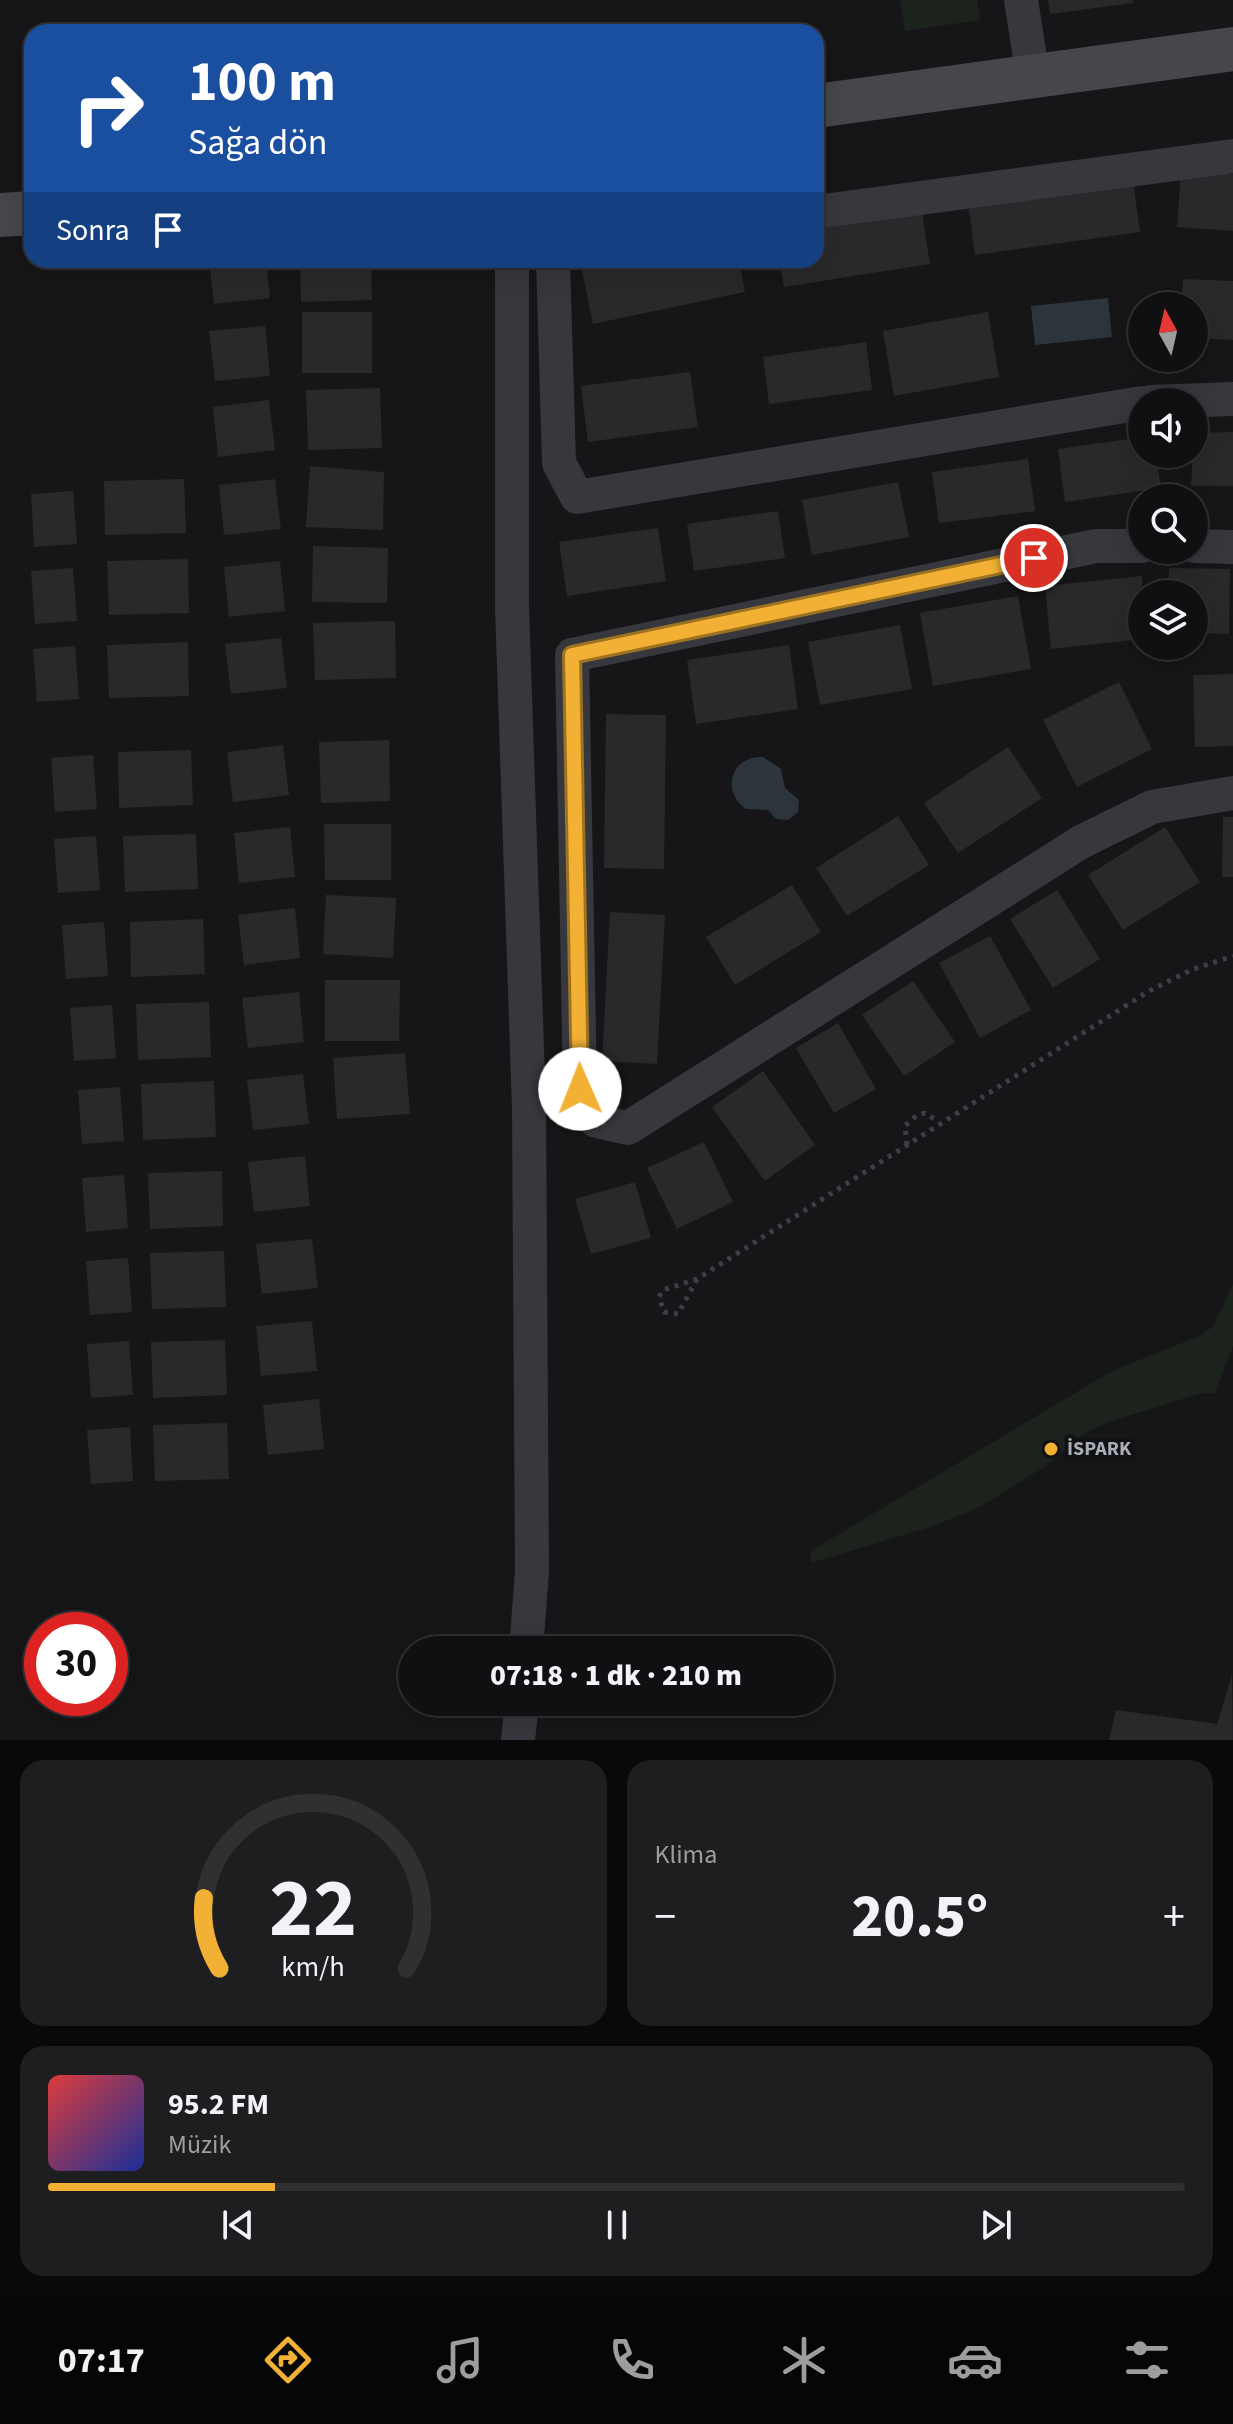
<!DOCTYPE html>
<html lang="tr">
<meta charset="utf-8">
<style>
:root{--surface:#101012;--page:#1e1e20;--text:#f1f3f6;--muted:#9c9d9f;--line:#303032;--accent:#f2b134}
body{margin:0;font-family:"Source Sans 3",sans-serif;background:var(--page);color:var(--text);height:100vh;display:flex;flex-direction:column;font-size:30px;white-space:nowrap}
*{box-sizing:border-box;margin:0}
p{font-size:26px;color:var(--muted)}
.icon{flex:none;width:44px;height:44px;fill:none;stroke:currentColor;stroke-width:2;stroke-linecap:round;stroke-linejoin:round}
.map{position:relative;height:1740px;overflow:hidden}
.side{display:flex;flex-direction:column;gap:20px;padding:20px;background:#09090a;flex:1}
.side>*{flex:none}
.guide{position:absolute;left:24px;top:24px;width:800px;height:244px;border-radius:24px;box-shadow:0 8px 32px #0002,0 0 0 2px var(--line);background:#1a4fa0;color:#fff;overflow:hidden}
.needle{width:52px;rotate:352deg}
.controls{position:absolute;left:1128px;top:292px;display:grid;gap:16px}
.controls a{display:grid;place-items:center;width:80px;height:80px;border-radius:50%;background:var(--surface);box-shadow:0 8px 32px #0002,0 0 0 2px var(--line);font-size:40px}
.speed{position:absolute;left:24px;top:1612px;display:flex;gap:16px;font-size:40px;font-weight:700;text-align:center}
.speed>*{display:grid;place-content:center;width:104px;height:104px;border-radius:50%;background:var(--surface);box-shadow:0 8px 32px #0002,0 0 0 2px var(--line);line-height:1}
.speed .limit{border:12px solid #d22;background:#fff;color:#111}
.pin{position:absolute;display:grid;place-items:center;width:68px;height:68px;color:#fff;margin:-34px;border:4px solid #fff;border-radius:50%;box-shadow:0 2px 8px #0007}
.me{position:absolute;width:88px;margin:-44px;rotate:359deg;stroke-linejoin:round;filter:drop-shadow(0 0 6px #0008)}
.turn{display:flex;align-items:center;gap:28px;height:168px;padding:0 32px;font-size:36px}
.turn .icon{width:104px;height:104px;stroke-width:2.5}
.turn b{display:block;font-size:56px;line-height:68px}
.then{display:flex;align-items:center;height:76px;padding:0 32px;background:#0003;gap:16px;font-size:30px}
.big{font-size:60px;font-weight:800;line-height:1.1}
.side .tile{flex:1;display:flex;flex-direction:column;justify-content:center;gap:12px;min-width:0;padding:0 28px;border-radius:24px;background:var(--page)}
.side .dial{align-items:center;gap:0}
.dial svg{height:208px;overflow:visible;fill:none;stroke:var(--line);stroke-width:7;stroke-linecap:round;text-anchor:middle}
.dial text{fill:var(--text);stroke:none}
.song{display:flex;align-items:center;gap:24px}
.cover{width:96px;height:96px;border-radius:12px;background:linear-gradient(135deg,hsl(0 70% 55%),hsl(230 70% 35%))}
.played{height:8px;border-radius:4px;background:linear-gradient(90deg,var(--accent) 20%,var(--line) 20%)}
.keys{display:flex;justify-content:space-around;direction:ltr}
.heat{display:flex;justify-content:space-between;align-items:center;font-size:44px;direction:ltr}
.side .tiles{flex:1;display:grid;gap:20px;grid-template-columns:1fr 1fr}
.tile:last-child{grid-column:span 2}
.trip{position:absolute;left:398px;top:1636px;width:436px;height:80px;border-radius:40px;background:var(--surface);box-shadow:0 8px 32px #0002,0 0 0 2px var(--line);font-weight:800;line-height:80px;text-align:center}
.dock{display:flex;height:128px;justify-content:space-around;align-items:center;background:#060607;color:var(--muted)}
.dock .icon{width:56px;height:56px}
.dock .on{color:var(--accent)}
.dock b{font-size:36px;color:var(--text)}
.map>svg:first-child{display:block}
.green{fill:#1c231d}
.water{fill:#2c353c}
.building{fill:#29292c}
.lines{fill:none;stroke-linecap:round;stroke-linejoin:round}
.path{stroke:#3d3f44;stroke-width:5;stroke-dasharray:4 6;stroke-linecap:butt}
.street{stroke:#37383d;stroke-width:34}
.secondary{stroke:#45474d;stroke-width:44}
.route-casing{stroke:#9d7322;stroke-width:20}
.route{stroke:#f2b134;stroke-width:14}
.poi-dot{fill:#f2b134;stroke:#111113;stroke-width:3}
.labels{text-anchor:middle;dominant-baseline:central;stroke-width:8;stroke-linejoin:round;paint-order:stroke}
.poi-label{font-size:20px;font-weight:bold;fill:#a8adb8;stroke:#111113;text-anchor:start}
</style>
<div class="map">
<svg width="1233" height="1740" viewBox="0 0 1233 1740">
<rect width="100%" height="100%" fill="#161618"/>
<!-- green -->
<g class="green">
<path d="M900,0h77l3,20 -75,11z"/>
<path d="M1233,1284v62l-18,47h-13l-97,30 -21,11 -37,31 -69,43 -45,18 -122,37 -1,-10 4,-4 298,-178 90,-36 11,-9z"/>
</g>
<!-- water -->
<g class="water">
<path d="M1108,298l4,39 -77,8 -4,-39z"/>
<path d="M763,757l18,12 4,19 14,12 -1,12 -10,8 -12,-1 -8,-9 -22,-1c-26,-18 -14,-54 17,-52z"/>
</g>
<!-- building -->
<g class="building">
<path d="M1048,0h85v3l-83,11z"/>
<path d="M1181,171l52,3v57l-56,-4z"/>
<path d="M1133,181l7,51 -165,23 -7,-52z"/>
<path d="M922,213l8,51 -146,23 -5,-27h37v-31z"/>
<path d="M209,260h57l4,38 -56,6z"/>
<path d="M300,260h71l1,40 -71,2z"/>
<path d="M608,260h131l6,32 -152,32 -12,-58z"/>
<path d="M1183,279l50,2v59l-39,-2v-32h-13z"/>
<rect x="302" y="312" width="70" height="61"/>
<path d="M988,312l11,65 -105,19 -11,-65z"/>
<path d="M265,326l5,50 -55,5 -6,-50z"/>
<path d="M866,342l6,48 -103,14 -6,-47z"/>
<path d="M690,372l8,55 -110,15 -7,-56z"/>
<path d="M380,388l2,60 -74,2 -2,-60z"/>
<path d="M269,400l6,50 -57,7 -5,-50z"/>
<path d="M1233,432v54h-42l3,-53z"/>
<path d="M1142,437v17h14l5,34 -96,14 -7,-53z"/>
<path d="M1028,459l7,52 -96,12 -7,-51z"/>
<path d="M310,466l74,6 -1,58 -77,-3z"/>
<path d="M184,479l2,54 -81,2 -1,-54z"/>
<path d="M275,479l6,50 -57,6 -5,-50z"/>
<path d="M898,482l11,55 -97,18 -10,-55z"/>
<path d="M73,491l4,53 -43,3 -3,-53z"/>
<path d="M778,511l7,47 -91,13 -7,-47z"/>
<path d="M658,528l8,53 -99,15 -8,-54z"/>
<path d="M313,546l75,2 -1,55 -75,-1z"/>
<path d="M188,559l1,54 -80,2 -2,-54z"/>
<path d="M280,561l5,50 -56,6 -5,-50z"/>
<path d="M73,568l4,53 -42,3 -4,-53z"/>
<path d="M1169,568l61,1 -1,65 -35,-1v-39h-26z"/>
<path d="M1142,576v63l-91,10 -6,-63z"/>
<path d="M1018,596l13,73 -98,17 -13,-73z"/>
<path d="M395,621l1,57 -81,2 -2,-57z"/>
<path d="M900,625l12,64 -92,16 -12,-63z"/>
<path d="M281,638l6,50 -56,6 -6,-50z"/>
<path d="M188,642l1,54 -80,2 -2,-53z"/>
<path d="M789,645l9,64 -102,15 -9,-64z"/>
<path d="M75,646l4,53 -42,3 -4,-53z"/>
<path d="M1233,674v72l-38,1 -2,-72z"/>
<path d="M1119,682l33,67 -75,38 -34,-67z"/>
<path d="M606,714l60,1 -2,154 -60,-1z"/>
<path d="M389,740l1,61 -69,2 -2,-61z"/>
<path d="M283,745l6,50 -56,7 -6,-50z"/>
<path d="M1008,747l34,51 -84,55 -34,-50z"/>
<path d="M191,750l2,55 -74,3 -1,-56z"/>
<path d="M93,755l4,54 -42,3 -4,-54z"/>
<path d="M898,816l31,49 -82,51 -31,-48z"/>
<path d="M1223,817h10v60h-11z"/>
<path d="M324,824h67v56h-66z"/>
<path d="M290,827l5,50 -56,6 -5,-50z"/>
<path d="M1165,827l35,55 -77,48 -35,-55z"/>
<path d="M196,834l2,55 -73,3 -2,-56z"/>
<path d="M96,836l4,54 -42,3 -4,-54z"/>
<path d="M792,885l29,47 -86,53 -29,-48z"/>
<path d="M1057,890l43,69 -47,29 -43,-69z"/>
<path d="M326,895l70,3 -3,60 -70,-4z"/>
<path d="M295,908l5,50 -56,7 -6,-50z"/>
<path d="M610,912l55,3 -8,149 -55,-3z"/>
<path d="M203,919l2,55 -74,3 -1,-55z"/>
<path d="M104,922l4,54 -42,3 -4,-54z"/>
<path d="M990,936l41,74 -51,28 -41,-75z"/>
<path d="M325,980h75l-1,61h-74z"/>
<path d="M913,981l42,61 -51,34 -42,-61z"/>
<path d="M299,992l5,50 -56,6 -6,-50z"/>
<path d="M209,1002l2,55 -73,3 -2,-56z"/>
<path d="M112,1005l4,53 -42,3 -4,-53z"/>
<path d="M838,1023l38,66 -42,24 -38,-65z"/>
<path d="M405,1053l5,61 -73,5 -4,-61z"/>
<path d="M763,1071l52,74 -50,36 -53,-74z"/>
<path d="M303,1074l6,50 -56,6 -6,-50z"/>
<path d="M214,1081l2,56 -73,3 -2,-56z"/>
<path d="M120,1087l4,54 -42,3 -4,-54z"/>
<path d="M704,1142l29,60 -56,27 -30,-61z"/>
<path d="M305,1156l5,50 -56,6 -6,-50z"/>
<path d="M222,1171l1,55 -73,3 -2,-56z"/>
<path d="M124,1175l4,53 -42,4 -4,-54z"/>
<path d="M635,1182l16,56 -60,16 -16,-55z"/>
<path d="M312,1239l6,49 -56,6 -6,-50z"/>
<path d="M224,1251l2,56 -74,2 -2,-56z"/>
<path d="M128,1258l4,54 -42,3 -4,-54z"/>
<path d="M312,1321l5,50 -56,5 -5,-50z"/>
<path d="M225,1340l2,55 -74,3 -2,-56z"/>
<path d="M129,1341l4,54 -42,3 -4,-54z"/>
<path d="M319,1399l5,50 -56,6 -5,-50z"/>
<path d="M227,1423l2,56 -74,2 -2,-56z"/>
<path d="M130,1427l3,54 -42,3 -4,-54z"/>
<path d="M1232,1675l1,65h-124l7,-30 101,14z"/>
</g>
<g class="lines">
<!-- path -->
<g class="path">
<path d="M907,1145l-2,-19 12,-11 8,-2 14,9"/>
<path d="M697,1279l-19,35 -14,-2 -5,-15 4,-7 34,-11 452,-288 42,-21 42,-14"/>
</g>
<!-- street -->
<g class="street">
<path d="M1021,0l12,77"/>
<path d="M816,212l417,-56"/>
<path d="M512,260v347l17,502 3,462 -6,79"/>
<path d="M553,260l6,203 18,34 565,-94"/>
<path d="M1151,402l82,-3"/>
<path d="M1142,546h-46l-524,109 8,434 16,32 32,7 453,-286 71,-35 81,-14"/>
<path d="M1194,546l39,1"/>
<path d="M518,1740l4,-38"/>
</g>
<!-- secondary -->
<g class="secondary">
<path d="M816,106l417,-57"/>
<path d="M0,215l32,-2"/>
</g>
</g>
<g class="lines">
<!-- route casing -->
<g class="route-casing">
<path id="route" d="M580,1089l-8,-434 462,-97"/>
</g>
<!-- route -->
<use href="#route" class="route"/>
</g>
<!-- markers -->
<circle class="poi-dot" cx="1051" cy="1449" r="8"/>
<g class="labels">
<!-- poi labels -->
<g class="poi-label">
<text x="1067" y="1449">İSPARK</text>
</g>
</g>
</svg>
<div class="controls">
<a><svg class="needle" viewBox="-14 -14 28 28"><path d="M0-13l5 13h-10z" fill="#e53935"/><path d="M0 13l5-13h-10z" fill="#9c9d9f"/></svg></a>
<a><svg class="icon" aria-label="sound" viewBox="0 0 24 24"><path d="M4 9h4l5-4v14l-5-4H4zM17 9q2 3 0 6"/></svg></a>
<a><svg class="icon" aria-label="search" viewBox="0 0 24 24"><circle cx="10" cy="10" r="6"/><path d="M15 15l6 6"/></svg></a>
<a><svg class="icon" aria-label="layers" viewBox="0 0 24 24"><path d="M12 4l9 5-9 5-9-5zM3 14l9 5 9-5"/></svg></a>
</div>
<div class="speed"><div class="limit">30</div></div>
<div class="pin" style="left:1034px;top:558px;background:#d93025"><svg class="icon" aria-label="arrive" viewBox="0 0 24 24"><path d="M6 21V4h12l-3 4 3 4H6"/></svg></div>
<svg class="me" style="left:580px;top:1089px" viewBox="-20 -20 40 40"><circle r="19" fill="#fff"/><path d="M0-13L10 11 0 6-10 11z" fill="#f2b134"/></svg>
<div class="trip">07:18 · 1 dk · 210 m</div>
<div class="guide">
<div class="turn"><svg class="icon" aria-label="right" viewBox="0 0 24 24"><path d="M7 20v-9h11M14 6l5 5-5 5"/></svg><div><b>100 m</b>Sağa dön</div></div>
<div class="then">Sonra<svg class="icon" aria-label="arrive" viewBox="0 0 24 24"><path d="M6 21V4h12l-3 4 3 4H6"/></svg></div>
</div>
</div>
<section class="side">
<div class="tiles">
<div class="tile dial"><svg viewBox="0 0 100 80">
<path d="M14 69A42 42 0 1 1 86 69"/>
<path d="M14 69A42 42 0 0 1 8 42" stroke="#f2b134"/>
<text x="50" y="56" font-size="32" font-weight="700">22</text>
<text x="50" y="72" font-size="11">km/h</text>
</svg></div>
<div class="tile"><p>Klima</p>
<div class="heat"><a>−</a><b class="big">20.5°</b><a>+</a></div>
</div>
<div class="tile">
<div class="song"><i class="cover"></i><div><b>95.2 FM</b><p>Müzik</p></div></div>
<div class="played"></div>
<div class="keys"><svg class="icon" aria-label="previous" viewBox="0 0 24 24"><path d="M18 5L8 12l10 7zM5 5v14"/></svg><svg class="icon" aria-label="pause" viewBox="0 0 24 24"><path d="M8 5v14M16 5v14"/></svg><svg class="icon" aria-label="next" viewBox="0 0 24 24"><path d="M6 5l10 7-10 7zM19 5v14"/></svg></div>
</div>
</div>
</section>
<nav class="dock">
<b>07:17</b>
<svg class="icon on" aria-label="directions" viewBox="0 0 24 24"><path d="M12 3l9 9-9 9-9-9zM9 14v-3h6M13 9l2 2-2 2"/></svg>
<svg class="icon" aria-label="music" viewBox="0 0 24 24"><path d="M9 18V5l10-2v13"/><circle cx="6" cy="18" r="3"/><circle cx="16" cy="16" r="3"/></svg>
<svg class="icon" aria-label="phone" viewBox="0 0 24 24"><path d="M5 4h4l2 5-3 2q2 4 5 5l2-3 5 2v4C11 20 4 13 5 4z"/></svg>
<svg class="icon" aria-label="climate" viewBox="0 0 24 24"><path d="M12 3v18M4 7l16 10M4 17L20 7"/></svg>
<svg class="icon" aria-label="car" viewBox="0 0 24 24"><path d="M5 17H2v-5l4-1 3-4h7l3 4 3 1v5h-3M9 17h6M6 11h13"/><circle cx="7" cy="17" r="2"/><circle cx="17" cy="17" r="2"/></svg>
<svg class="icon" aria-label="filters" viewBox="0 0 24 24"><path d="M4 7h16M4 17h16"/><circle cx="9" cy="7" r="2"/><circle cx="15" cy="17" r="2"/></svg>
</nav>
